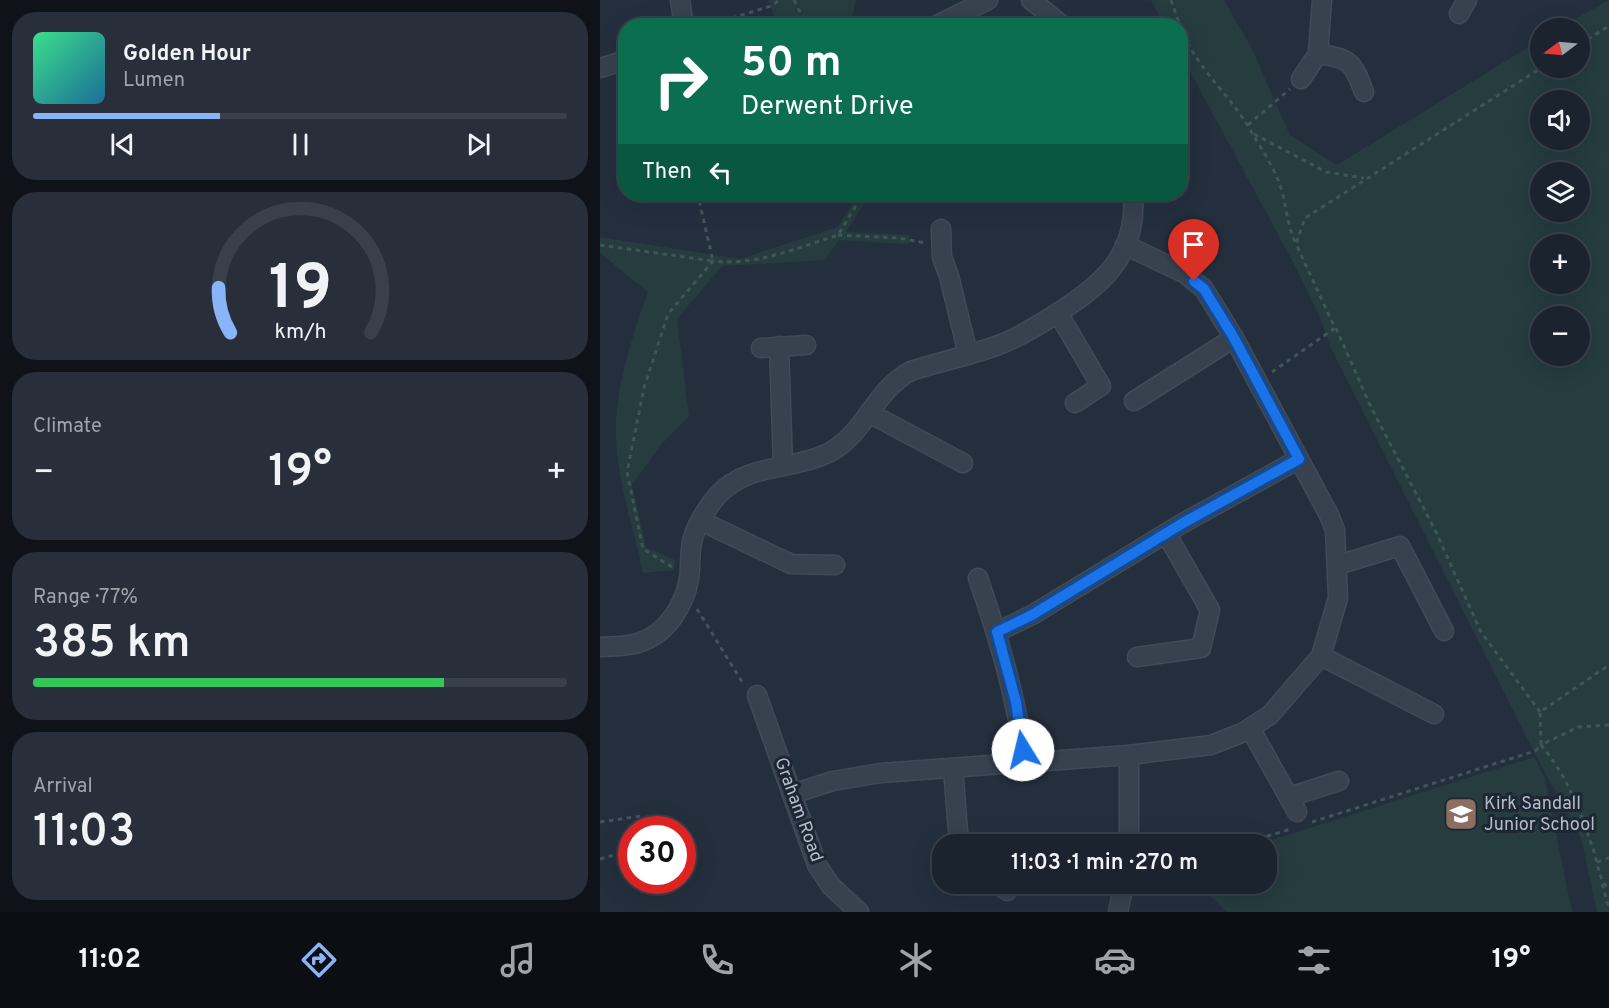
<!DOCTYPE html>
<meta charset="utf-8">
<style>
:root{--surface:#1b232e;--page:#282f3a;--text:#f1f3f6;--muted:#a0a4aa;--line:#39404a;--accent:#8ab4f8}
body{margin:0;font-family:Overpass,sans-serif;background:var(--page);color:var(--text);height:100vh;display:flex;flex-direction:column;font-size:22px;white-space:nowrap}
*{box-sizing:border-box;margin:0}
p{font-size:20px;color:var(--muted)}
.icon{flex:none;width:33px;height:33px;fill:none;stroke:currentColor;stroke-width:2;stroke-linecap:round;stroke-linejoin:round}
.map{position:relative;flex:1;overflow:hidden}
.panel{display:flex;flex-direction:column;gap:12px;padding:12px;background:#0f1319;width:600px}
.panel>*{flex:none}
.hud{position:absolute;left:18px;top:18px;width:570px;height:183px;border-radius:24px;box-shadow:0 6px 24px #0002,0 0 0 2px var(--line);background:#0b6e4f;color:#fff;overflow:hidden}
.needle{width:39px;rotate:254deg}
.controls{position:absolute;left:930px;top:18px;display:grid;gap:12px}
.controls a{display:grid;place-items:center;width:60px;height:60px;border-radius:50%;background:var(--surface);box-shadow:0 6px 24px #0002,0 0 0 2px var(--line);font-size:30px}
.speed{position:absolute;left:18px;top:816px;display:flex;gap:12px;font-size:30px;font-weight:700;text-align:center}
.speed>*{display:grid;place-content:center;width:78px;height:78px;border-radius:50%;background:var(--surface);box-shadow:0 6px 24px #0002,0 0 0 2px var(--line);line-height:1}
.speed .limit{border:9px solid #d22;background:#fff;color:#111}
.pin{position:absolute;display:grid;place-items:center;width:51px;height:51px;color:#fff;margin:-62px -26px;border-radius:50% 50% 50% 0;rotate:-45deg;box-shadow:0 0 6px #0007}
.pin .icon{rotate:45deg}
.me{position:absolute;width:66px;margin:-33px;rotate:351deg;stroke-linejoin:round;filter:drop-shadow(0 0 4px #0008)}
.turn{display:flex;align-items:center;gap:21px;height:126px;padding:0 24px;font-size:27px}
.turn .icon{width:78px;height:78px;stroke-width:2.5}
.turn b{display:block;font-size:42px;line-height:51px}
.then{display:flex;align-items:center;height:57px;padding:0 24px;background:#0003;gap:12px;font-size:22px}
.big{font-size:45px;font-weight:600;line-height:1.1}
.panel .tile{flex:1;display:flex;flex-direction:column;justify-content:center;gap:9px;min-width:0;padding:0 21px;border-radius:24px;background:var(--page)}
.panel .dial{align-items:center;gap:0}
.dial svg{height:156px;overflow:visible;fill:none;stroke:var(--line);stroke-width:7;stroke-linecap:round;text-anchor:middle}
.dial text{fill:var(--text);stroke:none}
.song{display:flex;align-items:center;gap:18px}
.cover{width:72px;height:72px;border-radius:9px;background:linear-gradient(135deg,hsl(150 70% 55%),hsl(200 70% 35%))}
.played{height:6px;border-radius:3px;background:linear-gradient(90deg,var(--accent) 35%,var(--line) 35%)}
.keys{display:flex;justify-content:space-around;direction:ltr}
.heat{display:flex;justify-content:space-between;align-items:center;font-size:33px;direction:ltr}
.charge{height:9px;border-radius:4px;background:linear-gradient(90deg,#34c759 77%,var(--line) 0)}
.trip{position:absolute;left:332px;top:834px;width:345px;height:60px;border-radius:24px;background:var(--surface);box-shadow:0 6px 24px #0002,0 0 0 2px var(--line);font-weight:600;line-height:60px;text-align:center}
.tabs{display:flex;height:96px;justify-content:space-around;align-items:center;background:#0b0e12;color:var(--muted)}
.tabs .icon{width:42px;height:42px}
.tabs .selected{color:var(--accent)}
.tabs b{font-size:27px;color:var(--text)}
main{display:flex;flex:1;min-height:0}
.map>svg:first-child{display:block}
.green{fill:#263c3f;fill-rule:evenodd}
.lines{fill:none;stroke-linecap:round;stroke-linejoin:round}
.minor-casing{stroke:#414a57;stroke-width:21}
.path{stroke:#3f5557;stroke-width:3;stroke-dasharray:4.5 4.5;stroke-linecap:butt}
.minor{stroke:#38414e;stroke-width:18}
.route-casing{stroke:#114b97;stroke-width:15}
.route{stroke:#1a73e8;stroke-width:10}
.labels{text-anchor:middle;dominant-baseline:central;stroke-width:6;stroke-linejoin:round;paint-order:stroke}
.poi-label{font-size:18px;fill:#b4bcc9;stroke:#1d2633;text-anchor:start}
.street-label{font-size:18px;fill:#b4bcc9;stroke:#1d2633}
</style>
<main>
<section class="panel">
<div class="tile">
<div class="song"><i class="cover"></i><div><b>Golden Hour</b><p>Lumen</p></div></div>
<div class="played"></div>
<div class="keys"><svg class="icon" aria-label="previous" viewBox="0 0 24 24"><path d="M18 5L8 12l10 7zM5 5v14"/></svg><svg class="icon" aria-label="pause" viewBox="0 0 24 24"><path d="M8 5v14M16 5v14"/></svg><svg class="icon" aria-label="next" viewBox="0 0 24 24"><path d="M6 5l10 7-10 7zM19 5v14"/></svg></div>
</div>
<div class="tile dial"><svg viewBox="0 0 100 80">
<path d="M14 69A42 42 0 1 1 86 69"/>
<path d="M14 69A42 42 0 0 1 8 46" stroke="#8ab4f8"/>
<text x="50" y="56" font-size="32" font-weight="700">19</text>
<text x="50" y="72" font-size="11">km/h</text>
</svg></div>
<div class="tile"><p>Climate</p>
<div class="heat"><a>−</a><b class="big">19°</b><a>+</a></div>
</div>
<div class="tile"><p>Range · 77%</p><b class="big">385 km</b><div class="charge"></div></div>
<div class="tile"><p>Arrival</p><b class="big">11:03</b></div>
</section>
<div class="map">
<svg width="1009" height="912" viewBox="0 0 1009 912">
<rect width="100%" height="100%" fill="#242f3e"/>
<!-- green -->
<g class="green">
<path d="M169,0h87l-6,25 -73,1z"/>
<path d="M551,0h73l28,49 38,86 47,30 203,-125v28h40v-40h-21l50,-28v912h-12l-16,-74 -45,-82 -206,-410 -11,-31 -25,-51 -113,-209 -1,-29 -16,-1zM940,100h40v40h-40zM940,172h40v40h-40zM940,244h40v40h-40zM940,316h40v40h-40z"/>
<path d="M258,194h12l-24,38 63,3v9l-70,-4 -14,20 -103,6 -45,53 12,97 -29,30 -28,39 14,62 29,13 -1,10 -31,3c-10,-48 -29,-100 -27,-149 1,-41 18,-94 32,-132l-48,-39v-16l140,22 98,-32z"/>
<path d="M934,757l11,22 27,133h-345l-30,-28h69v-40h-7z"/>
</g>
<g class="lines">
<!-- minor casing -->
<g class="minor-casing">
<g id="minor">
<path d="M80,0l4,26"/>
<path d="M431,0l32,26"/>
<path d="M859,14l8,-14"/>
<path d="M335,26l53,-26"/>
<path d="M718,54c32,4 35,8 46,38"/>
<path d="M0,68l26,-8"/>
<path d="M701,79l17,-25 4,-54"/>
<path d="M341,229l1,28 7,19 19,78"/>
<path d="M458,313l43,73 -26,17"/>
<path d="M179,346l4,120"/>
<path d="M161,348l45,-3"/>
<path d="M534,401l100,-63"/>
<path d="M269,413l94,50"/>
<path d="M101,521l90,43 44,1"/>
<path d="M738,565l62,-19 44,85"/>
<path d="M378,578c21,61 39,121 47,186"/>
<path d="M397,632l35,-17 151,-92 116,-64"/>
<path d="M0,647c13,-1 29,0 41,-5 26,-9 43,-36 48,-63 2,-13 0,-27 4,-41 4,-14 15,-32 25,-43 30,-33 78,-24 114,-44 35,-21 42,-60 79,-80 28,-9 57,-15 85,-25 20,-7 38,-18 57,-30 48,-30 85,-60 80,-122"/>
<path d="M721,656l113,58"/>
<path d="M537,657l64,-9 9,-38 -44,-77"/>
<path d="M157,695l60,170 14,21 28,26"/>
<path d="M650,728l47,84"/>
<path d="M353,768l6,76"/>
<path d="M192,794l41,-13 48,-8 248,-18 82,-10 33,-13 26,-17 51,-59 17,-58 -3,-68 -6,-15 -95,-177 -30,-49 -20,-16 -59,-28"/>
<path d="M689,797l50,-16"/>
<path d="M529,844v-89"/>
<path d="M398,884l9,7"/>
<path d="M518,912l6,-28"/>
</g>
</g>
<!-- path -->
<g class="path">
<path d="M194,0l13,26"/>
<path d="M571,0l9,26"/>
<path d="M106,26l65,-20 9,-6"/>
<path d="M580,26c18,46 50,67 72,107 11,18 26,41 31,62 4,18 5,32 13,49"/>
<path d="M980,44l29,-18"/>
<path d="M648,125l42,-36"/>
<path d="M654,134l72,38 38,6"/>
<path d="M238,235l61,3 27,5"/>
<path d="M0,245l113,16 -14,-61 2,-6"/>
<path d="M736,328l34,77 66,127 45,100 59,80"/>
<path d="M672,372l63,-44 -39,-84 9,-26 236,-150"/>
<path d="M72,567l-29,-18 -16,-77 17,-84 24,-74 45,-53c43,5 84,-13 125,-26l25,-41"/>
<path d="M97,609l47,76"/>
<path d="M1009,725l-31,2 -37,18c25,29 39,65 51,101 6,14 5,32 17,43"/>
<path d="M0,822l41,-6 3,14"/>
<path d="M712,822l223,-71 6,-6 -1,-33 69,-47"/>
<path d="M641,844l50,-15"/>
<path d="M0,859l32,-9"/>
<path d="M997,862l12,-4"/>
<path d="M1002,884l7,24"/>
</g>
<!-- minor -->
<use href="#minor" class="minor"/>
</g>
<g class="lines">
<!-- route casing -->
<g class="route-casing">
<path id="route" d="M423,750l-7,-48 -19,-70 35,-17 151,-92 116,-64 -65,-121 -30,-49 -10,-8"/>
</g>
<!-- route -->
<use href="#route" class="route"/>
</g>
<!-- icons -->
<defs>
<g id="school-square" transform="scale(1.725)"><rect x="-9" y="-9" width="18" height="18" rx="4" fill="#8d6e63" stroke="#1d2633"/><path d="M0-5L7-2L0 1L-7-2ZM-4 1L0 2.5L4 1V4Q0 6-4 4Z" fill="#fff"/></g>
</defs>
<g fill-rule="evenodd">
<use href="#school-square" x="861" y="814"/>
</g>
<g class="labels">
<!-- poi labels -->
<g class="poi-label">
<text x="884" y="804">Kirk Sandall<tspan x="884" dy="21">Junior School</tspan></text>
</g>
<!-- street labels -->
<g class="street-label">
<text transform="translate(198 810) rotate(70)">Graham Road</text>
</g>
</g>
</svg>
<div class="controls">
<a><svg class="needle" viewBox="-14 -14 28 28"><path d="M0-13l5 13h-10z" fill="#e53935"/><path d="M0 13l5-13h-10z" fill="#a0a4aa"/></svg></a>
<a><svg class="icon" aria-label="sound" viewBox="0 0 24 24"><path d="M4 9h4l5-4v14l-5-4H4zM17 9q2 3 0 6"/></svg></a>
<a><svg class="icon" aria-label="layers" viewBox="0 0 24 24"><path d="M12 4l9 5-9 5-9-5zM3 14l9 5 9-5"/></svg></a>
<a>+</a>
<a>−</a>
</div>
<div class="speed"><div class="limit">30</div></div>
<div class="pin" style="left:594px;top:281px;background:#d93025"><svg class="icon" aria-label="arrive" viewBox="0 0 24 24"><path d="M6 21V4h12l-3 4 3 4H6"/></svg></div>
<svg class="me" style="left:423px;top:750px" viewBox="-20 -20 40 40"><circle r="19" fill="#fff"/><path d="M0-13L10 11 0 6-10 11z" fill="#1a73e8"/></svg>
<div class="trip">11:03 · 1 min · 270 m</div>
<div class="hud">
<div class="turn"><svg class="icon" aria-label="right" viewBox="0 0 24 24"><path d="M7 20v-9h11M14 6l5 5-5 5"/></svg><div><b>50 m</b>Derwent Drive</div></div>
<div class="then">Then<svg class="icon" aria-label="left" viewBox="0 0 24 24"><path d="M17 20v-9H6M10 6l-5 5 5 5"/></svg></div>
</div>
</div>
</main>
<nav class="tabs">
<b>11:02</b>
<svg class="icon selected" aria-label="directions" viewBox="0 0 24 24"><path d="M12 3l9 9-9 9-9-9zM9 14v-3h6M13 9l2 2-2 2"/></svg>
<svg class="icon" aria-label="music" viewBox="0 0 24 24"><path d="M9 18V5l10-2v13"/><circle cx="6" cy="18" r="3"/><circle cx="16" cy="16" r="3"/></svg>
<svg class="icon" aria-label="phone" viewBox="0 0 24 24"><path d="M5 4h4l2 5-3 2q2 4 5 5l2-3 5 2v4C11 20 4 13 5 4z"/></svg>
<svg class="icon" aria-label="climate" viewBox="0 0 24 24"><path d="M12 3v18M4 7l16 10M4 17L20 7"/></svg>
<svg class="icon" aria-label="car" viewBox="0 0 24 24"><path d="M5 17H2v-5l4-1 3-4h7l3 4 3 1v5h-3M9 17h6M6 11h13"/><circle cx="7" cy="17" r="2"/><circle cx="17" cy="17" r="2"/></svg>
<svg class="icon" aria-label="filters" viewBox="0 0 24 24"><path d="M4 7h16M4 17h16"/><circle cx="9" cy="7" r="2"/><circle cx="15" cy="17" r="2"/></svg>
<b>19°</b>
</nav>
